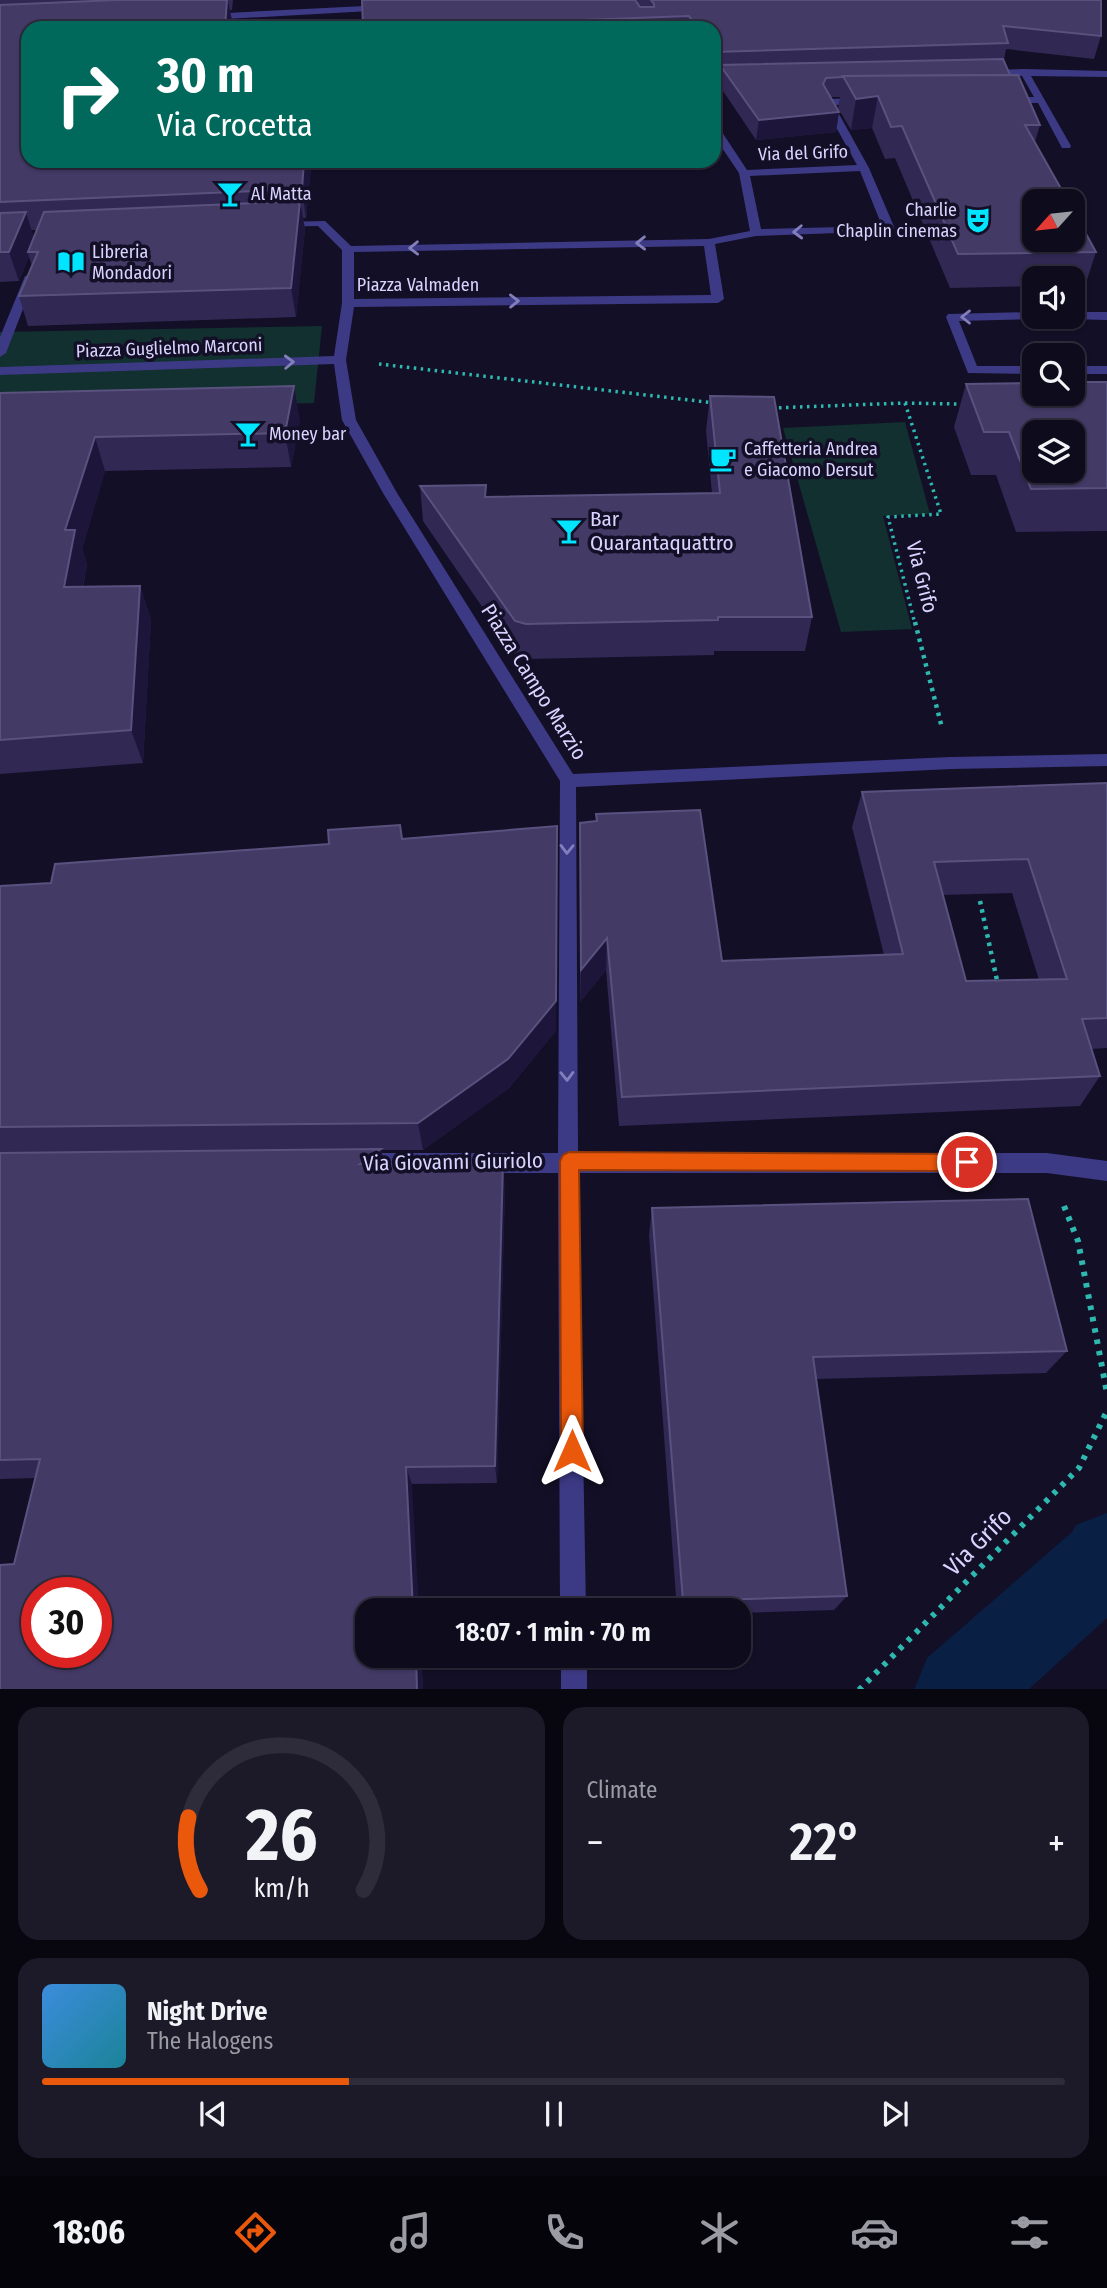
<!DOCTYPE html>
<meta charset="utf-8">
<style>
:root{--surface:#0e0b1c;--page:#1c1929;--text:#f1f3f6;--muted:#9b9ba3;--line:#2e2b3b;--accent:#ea580c}
body{margin:0;font-family:"Fira Sans Condensed",sans-serif;background:var(--page);color:var(--text);height:100vh;display:flex;flex-direction:column;font-size:26px;white-space:nowrap}
*{box-sizing:border-box;margin:0}
p{font-size:23px;color:var(--muted)}
.icon{flex:none;width:38px;height:38px;fill:none;stroke:currentColor;stroke-width:2;stroke-linecap:round;stroke-linejoin:round}
.map{position:relative;height:1689px;overflow:hidden}
.side{display:flex;flex-direction:column;gap:18px;padding:18px;background:#08060f;flex:1}
.side>*{flex:none}
.top-card{position:absolute;left:21px;top:21px;width:700px;height:147px;border-radius:21px;box-shadow:0 2px 5px #0004,0 0 0 2px var(--line);background:#00695c;color:#fff;overflow:hidden}
.needle{width:46px;rotate:243deg}
.controls{position:absolute;left:1022px;top:189px;display:grid;gap:14px}
.controls a{display:grid;place-items:center;width:63px;height:63px;border-radius:14px;background:var(--surface);box-shadow:0 2px 5px #0004,0 0 0 2px var(--line);font-size:35px}
.speed{position:absolute;left:21px;top:1577px;display:flex;gap:14px;font-size:35px;font-weight:700;text-align:center}
.speed>*{display:grid;place-content:center;width:91px;height:91px;border-radius:50%;background:var(--surface);box-shadow:0 2px 5px #0004,0 0 0 2px var(--line);line-height:1}
.speed .limit{border:10px solid #d22;background:#fff;color:#111}
.pin{position:absolute;display:grid;place-items:center;width:60px;height:60px;color:#fff;margin:-30px;border:4px solid #fff;border-radius:50%;box-shadow:0 2px 7px #0007}
.me{position:absolute;width:77px;margin:-38px;rotate:0deg;stroke-linejoin:round;filter:drop-shadow(0 0 5px #0008)}
.turn{display:flex;align-items:center;gap:24px;height:147px;padding:0 21px;font-size:32px}
.turn .icon{width:91px;height:91px;stroke-width:2.5}
.turn b{display:block;font-size:49px;line-height:60px}
.big{font-size:52px;font-weight:600;line-height:1.1}
.side .card{flex:1;display:flex;flex-direction:column;justify-content:center;gap:10px;min-width:0;padding:0 24px;border-radius:21px;background:var(--page)}
.side .dial{align-items:center;gap:0}
.dial svg{height:182px;overflow:visible;fill:none;stroke:var(--line);stroke-width:7;stroke-linecap:round;text-anchor:middle}
.dial text{fill:var(--text);stroke:none}
.song{display:flex;align-items:center;gap:21px}
.cover{width:84px;height:84px;border-radius:10px;background:linear-gradient(135deg,hsl(210 70% 55%),hsl(190 70% 35%))}
.played{height:7px;border-radius:4px;background:linear-gradient(90deg,var(--accent) 30%,var(--line) 30%)}
.keys{display:flex;justify-content:space-around;direction:ltr}
.heat{display:flex;justify-content:space-between;align-items:center;font-size:38px;direction:ltr}
.side .tiles{flex:1;display:grid;gap:18px;grid-template-columns:1fr 1fr}
.card:last-child{grid-column:span 2}
.trip{position:absolute;left:355px;top:1598px;width:396px;height:70px;border-radius:21px;background:var(--surface);box-shadow:0 2px 5px #0004,0 0 0 2px var(--line);font-weight:600;line-height:70px;text-align:center}
.tab-bar{display:flex;height:112px;justify-content:space-around;align-items:center;background:#06040b;color:var(--muted)}
.tab-bar .icon{width:49px;height:49px}
.tab-bar .active{color:var(--accent)}
.tab-bar b{font-size:32px;color:var(--text)}
.map>svg:first-child{display:block}
.green{fill:#12302f}
.lines{fill:none;stroke-linecap:round;stroke-linejoin:round}
.canal{fill:#0a1f44;fill-rule:evenodd}
.path-far2{stroke:#2fb8b0;stroke-width:3.5;stroke-dasharray:2.5 4.5;stroke-linecap:butt}
.path-far1{stroke:#2fb8b0;stroke-width:4.5;stroke-dasharray:3.5 5;stroke-linecap:butt}
.path{stroke:#2fb8b0;stroke-width:6;stroke-dasharray:4.5 7;stroke-linecap:butt}
.minor{fill:#3d3a85;fill-rule:evenodd}
.wall{fill:#312854;fill-rule:evenodd}
.shaded-wall{fill:#1d163a}
.building{fill:#433a66;stroke:#5a527e;stroke-width:2;fill-rule:evenodd}
.oneway{stroke:#837fbc}
.route{fill:#ea580c;stroke:#983908;stroke-width:2}
.labels{text-anchor:middle;dominant-baseline:central;stroke-width:7;stroke-linejoin:round;paint-order:stroke}
.far-street-label{font-size:18px;fill:#d9d4ff;stroke:#130f26}
.far-poi-label{font-size:18px;fill:#d9d4ff;stroke:#130f26;text-anchor:start}
.poi-label{font-size:21px;fill:#d9d4ff;stroke:#130f26;text-anchor:start}
.street-label{font-size:21px;fill:#d9d4ff;stroke:#130f26}
.near-street-label{font-size:24px;fill:#d9d4ff;stroke:#130f26}
</style>
<div class="map">
<svg width="1107" height="1690" viewBox="0 0 1107 1690">
<rect width="100%" height="100%" fill="#130f26"/>
<!-- green -->
<g class="green">
<path d="M322,326l-8,77 -314,11v-82z"/>
<path d="M905,422l25,92 -47,2 29,113 -71,3 -58,-204z"/>
</g>
<g class="lines">
<!-- canal -->
<path class="canal" d="M1107,1513v105l-79,72h-114l13,-32 145,-126 4,-7z"/>
<!-- path-far2 -->
<g class="path-far2">
<path d="M379,364l336,39"/>
<path d="M905,403l36,111 -53,3 27,107"/>
<path d="M772,408l133,-5 54,1"/>
</g>
<!-- path-far1 -->
<g class="path-far1">
<path d="M915,622l27,106"/>
<path d="M980,901l18,84"/>
</g>
<!-- path -->
<g class="path">
<path d="M1064,1206l14,35 29,152"/>
<path d="M859,1690l220,-222 28,-57"/>
</g>
<!-- minor -->
<g class="minor">
<path d="M385,5l4,3 -1,2 -181,10 -5,-3 5,-3z"/>
<path d="M1024,69l83,2v6l-76,-1 40,70 -1,2h-8l-24,-45h-31l-5,-3 5,-3h27l-12,-21h-35l-5,-3 5,-3z"/>
<path d="M827,99l36,-1 5,3 -5,3 -29,1 35,63 26,61 -2,2 -137,5 -41,8 9,55 -6,4 -364,4 -8,53 10,60 41,73 176,281 378,-17 156,-3v12l-156,3 -375,18 2,366h469l60,8v20l-60,-8h-469l8,437h-26l-2,-437h-196l-7,-3 -3,-7 3,-7 7,-3h196l2,-372 -177,-288 -41,-73 -8,-56 -334,11v-8l334,-11 8,-53v-53l-24,-24 -42,1 -2,-2 6,-3 45,-1 26,25 358,-7 41,-8 -11,-58 -25,-37v-11l4,1 29,44 110,-5 -35,-63zM860,171l22,55 -121,3 -11,-53zM704,246l7,49 -357,4v-47z"/>
<path d="M25,276l10,2 -29,75 -6,4v-20z"/>
<path d="M1034,312v5h6l-2,2 -79,2 18,45h57v8l-66,-1 -22,-56 2,-3z"/>
<path d="M1073,312h34v8l-38,-1 -2,-2h6z"/>
<rect x="1073" y="366" width="34" height="8"/>
<rect x="561" y="1656" width="26" height="34"/>
</g>
</g>
<!-- wall -->
<g class="wall">
<path d="M0,0h233l-1,10h-2l2,11 -204,7v133l283,5 -5,52h-3l2,11 -9,88 -268,9 -9,-30 13,-30 -3,-9 -10,24 -19,1zM31,230h6l-3,7z"/>
<path d="M362,0h739v36l-7,23 -88,-10 -2,11 6,15 30,50 -5,17 61,110 -11,34h-12v-8h-39v8l-84,2 -55,-130 -10,1 -13,-31 -21,2 -13,-22 2,-11h-10l9,15 -3,20 -80,8 -37,-55v-10h-5v-47h-351z"/>
<path d="M1107,382v149l-91,1 -20,-57h-25l-17,-48 12,-43z"/>
<path d="M0,393l300,27 -9,47 -186,4 -23,78 5,15 -4,23 57,-1 11,34 -8,143 -143,11z"/>
<path d="M710,396l102,221 -7,34h-91v4l-187,4 -11,-3 -93,-135 -3,-35 67,11 225,-4 -6,-62z"/>
<path d="M1107,783v265l-16,1 9,27 -20,30 -461,20 -13,-156 -26,32v-179l16,-2v-7l126,147 162,-6 -32,-128 10,-35zM1012,893l27,87 -73,1 -24,-86z"/>
<path d="M402,839l154,192 -47,57 -86,62h-42l3,13 121,26 -8,294 -85,1 -44,172h53l2,34 -409,-126 21,-86 -35,1v-593l51,-3z"/>
<path d="M652,1208l415,143 -21,22 -230,6 31,217 -13,14 -96,3v-3h-61l-28,-375z"/>
</g>
<!-- shaded-wall -->
<g class="shaded-wall">
<path d="M227,0h1l4,21 -1,7h-6z"/>
<path d="M878,96l-6,32 -21,2 5,-31z"/>
<path d="M839,112l-3,20 -80,8 3,-20z"/>
<path d="M304,161h6l1,5 -5,52 -4,-29z"/>
<path d="M300,201l5,28 -9,88 -5,-29z"/>
<path d="M26,212l9,30 -7,10 1,5 -10,24 -10,-29z"/>
<path d="M294,386l6,34 -9,47 -6,-34z"/>
<path d="M95,437l10,34 -23,78 5,15 -11,57 -12,-34 1,-57z"/>
<path d="M140,586l11,34 -8,143 -12,-33z"/>
<path d="M557,826l-1,205 -47,57 -86,62 -5,-27z"/>
<path d="M607,938l-1,32 -26,32 1,-32z"/>
<path d="M381,1149l6,26 -27,-11z"/>
<path d="M503,1162l2,27 -8,294 -2,-17z"/>
<path d="M406,1467l6,17 7,126h-6z"/>
<path d="M416,1656h5l2,34h-6z"/>
</g>
<!-- building -->
<g class="building">
<path d="M116,0h111l-2,28h-197v133h276l-2,28 -302,13v-197z"/>
<path d="M362,0h273l5,7h14v-3l-3,-4h450v36l-98,-10 5,17 -294,9v-24h-17l-8,-12 -326,12z"/>
<path d="M1003,59l7,16 -167,1 1,1 -18,1 -3,6 16,28 -80,8 -39,-55z"/>
<path d="M1018,75l22,50h-15l43,76h-34v39h39v-30l23,42 -138,2 -56,-128 -11,1 -13,-31 -22,3 -13,-23z"/>
<path d="M300,201l-9,87 -272,8 19,-44h-10l16,-40z"/>
<path d="M26,212l-17,40h-9v-39z"/>
<path d="M1073,382h34v106l-76,1 -22,-57h-25l-18,-48 68,-1v11h39zM1034,432h39v39h-39z"/>
<path d="M294,386l-9,47 -190,4 -30,93h10l-11,57 76,-1 -9,144 -131,10v-347z"/>
<path d="M710,396l64,1 38,220h-94v3l-192,4 -11,-3 -95,-135 66,-1 -1,12 235,-4z"/>
<path d="M1107,783v235l-25,1 18,57 -478,21 -15,-159 -26,32 -1,-147 17,-2 -1,-7 104,-4 22,151 181,-7 -41,-162zM1028,859l39,120 -101,2 -32,-119z"/>
<path d="M400,825l2,14 155,-13 -1,175 -48,58 -90,64 -418,4v-241l51,-3 4,-19 274,-20 -1,-14z"/>
<path d="M381,1149l-21,15 143,-2 -8,304 -89,1 7,143h-45v46h48l1,34h-417v-125l14,-1 26,-105 -40,1v-307zM37,1592h59v60h-59z"/>
<path d="M1028,1199l39,152 -254,6 34,239 -164,5 -31,-393z"/>
</g>
<!-- one-way arrows -->
<defs><path id="oneway-chevron" d="M-2-3.5L2.5 0L-2 3.5" fill="none" stroke-width="1.6" stroke-linecap="round" stroke-linejoin="round" transform="scale(1.75)"/></defs>
<g class="oneway">
<use href="#oneway-chevron" transform="translate(798 232) rotate(178)"/>
<use href="#oneway-chevron" transform="translate(641 243) rotate(179)"/>
<use href="#oneway-chevron" transform="translate(414 248) rotate(179)"/>
<use href="#oneway-chevron" transform="translate(514 301) rotate(-1)"/>
<use href="#oneway-chevron" transform="translate(966 317) rotate(180)"/>
<use href="#oneway-chevron" transform="translate(289 362) rotate(-2)"/>
<use href="#oneway-chevron" transform="translate(567 849) rotate(91)"/>
<use href="#oneway-chevron" transform="translate(567 1076) rotate(89)"/>
</g>
<!-- route -->
<path class="route" d="M569,1152l398,2 7,2 3,6 -3,7 -7,2 -388,-1 4,281 -3,8 -8,3 -8,-3 -3,-8 -1,-290 3,-6z"/>
<!-- icons -->
<defs>
<g id="bar-bare" transform="scale(2.1)"><path d="M-6-5H6L.8 .8V4.5H3.5V6h-7V4.5H-.8V.8Z" fill="#00e5ff" stroke="#130f26" stroke-width="2.5" paint-order="stroke"/></g>
<g id="theatre-bare" transform="scale(2.1)"><path d="M-5-5.5Q0-4 5-5.5V0Q5 5 0 6Q-5 5-5 0ZM-3.3-2.5H-1v1.5H-3.3ZM1-2.5H3.3v1.5H1ZM-2.8 1Q0 5.5 2.8 1Z" fill="#00e5ff" stroke="#130f26" stroke-width="2.5" paint-order="stroke"/></g>
<g id="library-bare" transform="scale(2.1)"><path d="M-6-4Q-3-5.5-.7-3.5V5Q-3 3-6 4ZM6-4Q3-5.5 .7-3.5V5Q3 3 6 4Z" fill="#00e5ff" stroke="#130f26" stroke-width="2.5" paint-order="stroke"/></g>
<g id="cafe-bare" transform="scale(2.1)"><path d="M-5.5-4.5H6V0H3Q3 3.5 0 3.5H-2.5Q-5.5 3.5-5.5 0ZM3-3.2v2h1.7v-2ZM-6 4.5H4V6H-6Z" fill="#00e5ff" stroke="#130f26" stroke-width="2.5" paint-order="stroke"/></g>
</defs>
<g fill-rule="evenodd">
<use href="#bar-bare" x="230" y="194"/>
<use href="#theatre-bare" x="978" y="220"/>
<use href="#library-bare" x="71" y="262"/>
<use href="#bar-bare" x="248" y="434"/>
<use href="#cafe-bare" x="723" y="459"/>
<use href="#bar-bare" x="569" y="531"/>
</g>
<g class="labels">
<!-- far-street labels -->
<g class="far-street-label">
<text transform="translate(803 153) rotate(-2)">Via del Grifo</text>
<text x="418" y="285">Piazza Valmaden</text>
<text transform="translate(169 348) rotate(-2)">Piazza Guglielmo Marconi</text>
</g>
<!-- far-poi labels -->
<g class="far-poi-label">
<text x="251" y="194">Al Matta</text>
<text x="957" y="210" text-anchor="end">Charlie<tspan x="957" dy="21">Chaplin cinemas</tspan></text>
<text x="92" y="252">Libreria<tspan x="92" dy="21">Mondadori</tspan></text>
<text x="269" y="434">Money bar</text>
<text x="744" y="449">Caffetteria Andrea<tspan x="744" dy="21">e Giacomo Dersut</tspan></text>
</g>
<!-- poi labels -->
<g class="poi-label">
<text x="590" y="519">Bar<tspan x="590" dy="24">Quarantaquattro</tspan></text>
</g>
<!-- street labels -->
<g class="street-label">
<text transform="translate(922 577) rotate(76)">Via Grifo</text>
<text transform="translate(534 682) rotate(58)">Piazza Campo Marzio</text>
<text transform="translate(453 1162) rotate(-1)">Via Giovanni Giuriolo</text>
</g>
<!-- near-street labels -->
<g class="near-street-label">
<text transform="translate(978 1542) rotate(-45)">Via Grifo</text>
</g>
</g>
</svg>
<div class="controls">
<a><svg class="needle" viewBox="-14 -14 28 28"><path d="M0-13l5 13h-10z" fill="#e53935"/><path d="M0 13l5-13h-10z" fill="#9b9ba3"/></svg></a>
<a><svg class="icon" aria-label="sound" viewBox="0 0 24 24"><path d="M4 9h4l5-4v14l-5-4H4zM17 9q2 3 0 6"/></svg></a>
<a><svg class="icon" aria-label="search" viewBox="0 0 24 24"><circle cx="10" cy="10" r="6"/><path d="M15 15l6 6"/></svg></a>
<a><svg class="icon" aria-label="layers" viewBox="0 0 24 24"><path d="M12 4l9 5-9 5-9-5zM3 14l9 5 9-5"/></svg></a>
</div>
<div class="speed"><div class="limit">30</div></div>
<div class="pin" style="left:967px;top:1162px;background:#d93025"><svg class="icon" aria-label="arrive" viewBox="0 0 24 24"><path d="M6 21V4h12l-3 4 3 4H6"/></svg></div>
<svg class="me" style="left:572px;top:1451px" viewBox="-20 -20 40 40"><path d="M0-17L14 15 0 8-14 15z" fill="#ea580c" stroke="#fff" stroke-width="4"/></svg>
<div class="trip">18:07 · 1 min · 70 m</div>
<div class="top-card">
<div class="turn"><svg class="icon" aria-label="right" viewBox="0 0 24 24"><path d="M7 20v-9h11M14 6l5 5-5 5"/></svg><div><b>30 m</b>Via Crocetta</div></div>
</div>
</div>
<section class="side">
<div class="tiles">
<div class="card dial"><svg viewBox="0 0 100 80">
<path d="M14 69A42 42 0 1 1 86 69"/>
<path d="M14 69A42 42 0 0 1 9 37" stroke="#ea580c"/>
<text x="50" y="56" font-size="32" font-weight="700">26</text>
<text x="50" y="72" font-size="11">km/h</text>
</svg></div>
<div class="card"><p>Climate</p>
<div class="heat"><a>−</a><b class="big">22°</b><a>+</a></div>
</div>
<div class="card">
<div class="song"><i class="cover"></i><div><b>Night Drive</b><p>The Halogens</p></div></div>
<div class="played"></div>
<div class="keys"><svg class="icon" aria-label="previous" viewBox="0 0 24 24"><path d="M18 5L8 12l10 7zM5 5v14"/></svg><svg class="icon" aria-label="pause" viewBox="0 0 24 24"><path d="M8 5v14M16 5v14"/></svg><svg class="icon" aria-label="next" viewBox="0 0 24 24"><path d="M6 5l10 7-10 7zM19 5v14"/></svg></div>
</div>
</div>
</section>
<nav class="tab-bar">
<b>18:06</b>
<svg class="icon active" aria-label="directions" viewBox="0 0 24 24"><path d="M12 3l9 9-9 9-9-9zM9 14v-3h6M13 9l2 2-2 2"/></svg>
<svg class="icon" aria-label="music" viewBox="0 0 24 24"><path d="M9 18V5l10-2v13"/><circle cx="6" cy="18" r="3"/><circle cx="16" cy="16" r="3"/></svg>
<svg class="icon" aria-label="phone" viewBox="0 0 24 24"><path d="M5 4h4l2 5-3 2q2 4 5 5l2-3 5 2v4C11 20 4 13 5 4z"/></svg>
<svg class="icon" aria-label="climate" viewBox="0 0 24 24"><path d="M12 3v18M4 7l16 10M4 17L20 7"/></svg>
<svg class="icon" aria-label="car" viewBox="0 0 24 24"><path d="M5 17H2v-5l4-1 3-4h7l3 4 3 1v5h-3M9 17h6M6 11h13"/><circle cx="7" cy="17" r="2"/><circle cx="17" cy="17" r="2"/></svg>
<svg class="icon" aria-label="filters" viewBox="0 0 24 24"><path d="M4 7h16M4 17h16"/><circle cx="9" cy="7" r="2"/><circle cx="15" cy="17" r="2"/></svg>
</nav>
